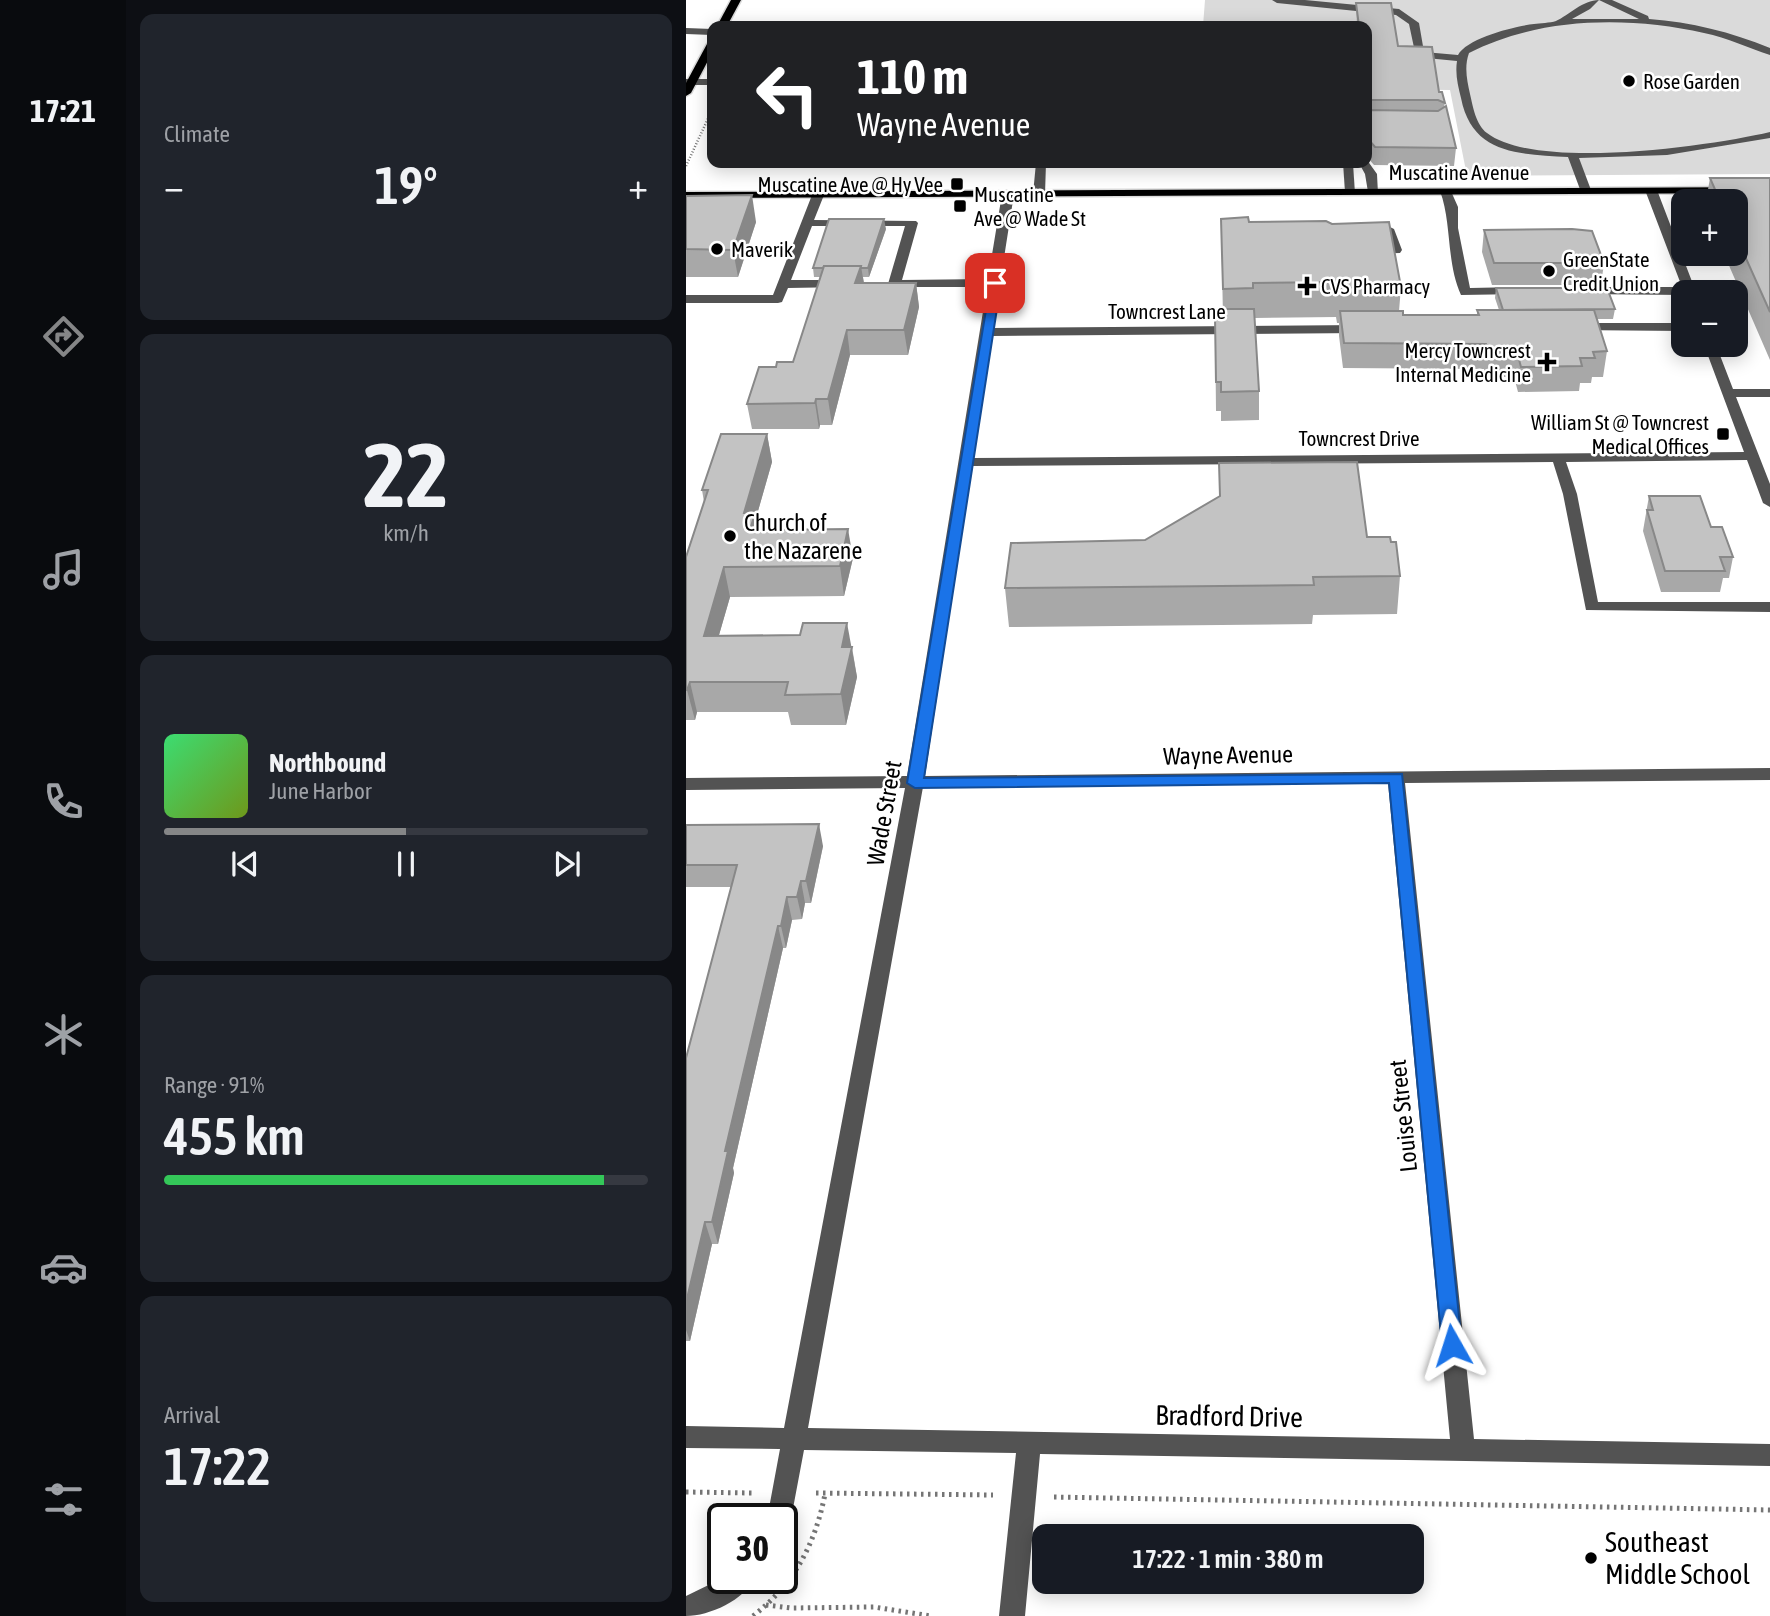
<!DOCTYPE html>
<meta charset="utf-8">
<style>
:root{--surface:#171b24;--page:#20242c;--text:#f1f3f6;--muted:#9ea1a6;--line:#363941;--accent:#858687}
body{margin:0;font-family:"Asap Condensed",sans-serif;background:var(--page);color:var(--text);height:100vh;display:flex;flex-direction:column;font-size:26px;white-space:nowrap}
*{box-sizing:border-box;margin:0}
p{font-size:23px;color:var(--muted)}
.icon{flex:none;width:38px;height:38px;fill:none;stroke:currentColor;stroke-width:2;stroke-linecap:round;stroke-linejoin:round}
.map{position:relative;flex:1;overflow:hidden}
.drawer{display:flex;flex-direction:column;gap:14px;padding:14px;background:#0d0f14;width:560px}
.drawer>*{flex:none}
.banner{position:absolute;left:21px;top:21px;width:665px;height:147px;border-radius:14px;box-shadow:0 4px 18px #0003;background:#202124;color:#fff;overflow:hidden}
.fabs{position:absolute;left:985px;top:189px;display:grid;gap:14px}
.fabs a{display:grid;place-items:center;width:77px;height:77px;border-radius:14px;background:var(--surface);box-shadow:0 4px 18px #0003;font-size:35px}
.speed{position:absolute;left:21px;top:1503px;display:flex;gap:14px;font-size:35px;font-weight:700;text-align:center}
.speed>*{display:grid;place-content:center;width:91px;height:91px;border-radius:50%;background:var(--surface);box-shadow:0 4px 18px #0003;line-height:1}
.speed .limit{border:4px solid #111;border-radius:10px;background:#fff;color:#111}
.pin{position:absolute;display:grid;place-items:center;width:60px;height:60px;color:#fff;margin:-30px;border-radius:14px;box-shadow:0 4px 10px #0006}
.me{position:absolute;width:77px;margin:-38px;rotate:354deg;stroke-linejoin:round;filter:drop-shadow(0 0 5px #0008)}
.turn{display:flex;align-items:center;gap:24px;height:147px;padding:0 35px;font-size:32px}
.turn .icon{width:91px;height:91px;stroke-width:2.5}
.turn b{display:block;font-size:49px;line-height:60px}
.big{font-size:52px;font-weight:600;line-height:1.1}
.drawer .widget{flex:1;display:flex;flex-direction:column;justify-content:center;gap:10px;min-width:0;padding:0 24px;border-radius:14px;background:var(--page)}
.drawer .dial{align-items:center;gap:0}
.dial b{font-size:91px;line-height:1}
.song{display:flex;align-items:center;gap:21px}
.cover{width:84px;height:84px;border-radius:10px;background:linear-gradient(135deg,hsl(140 70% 55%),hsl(80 70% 35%))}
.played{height:7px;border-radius:4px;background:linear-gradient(90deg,var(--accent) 50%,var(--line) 50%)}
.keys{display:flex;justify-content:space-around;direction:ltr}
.heat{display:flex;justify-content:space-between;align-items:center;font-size:38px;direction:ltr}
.charge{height:10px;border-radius:5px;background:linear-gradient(90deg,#34c759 91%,var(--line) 0)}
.trip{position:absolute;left:346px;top:1524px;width:392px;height:70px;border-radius:14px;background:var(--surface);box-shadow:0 4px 18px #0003;font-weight:600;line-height:70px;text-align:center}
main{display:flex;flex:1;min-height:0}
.tabs{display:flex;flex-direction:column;width:126px;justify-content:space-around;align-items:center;background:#090b0e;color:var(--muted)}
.tabs .icon{width:49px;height:49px}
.tabs .current{color:var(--accent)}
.tabs b{font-size:32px;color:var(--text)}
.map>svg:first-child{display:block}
.green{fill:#dadada}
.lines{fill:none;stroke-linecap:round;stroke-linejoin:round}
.major-casing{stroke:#dbdbdb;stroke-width:3}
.path-far1{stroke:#757575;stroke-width:2.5;stroke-dasharray:1 2;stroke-linecap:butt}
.path{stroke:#757575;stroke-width:5;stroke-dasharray:2.5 4.5;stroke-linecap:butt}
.minor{fill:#535353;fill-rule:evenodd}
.major{fill:#000;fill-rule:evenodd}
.wall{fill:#a8a8a8}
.shaded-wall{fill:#888}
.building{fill:#c3c3c3;stroke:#888;stroke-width:2}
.route{fill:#1a73e8;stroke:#114b97;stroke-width:2}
.poi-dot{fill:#000;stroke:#fff;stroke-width:2.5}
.labels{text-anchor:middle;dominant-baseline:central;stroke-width:5;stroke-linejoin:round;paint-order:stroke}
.far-poi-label{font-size:21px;fill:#000;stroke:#fff;text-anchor:start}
.far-street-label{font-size:21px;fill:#000;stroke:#fff}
.poi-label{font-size:24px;fill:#000;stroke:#fff;text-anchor:start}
.street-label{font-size:24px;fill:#000;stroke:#fff}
.near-street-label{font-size:28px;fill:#000;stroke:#fff}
.near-poi-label{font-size:28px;fill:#000;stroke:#fff;text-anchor:start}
</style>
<main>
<nav class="tabs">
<b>17:21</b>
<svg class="icon current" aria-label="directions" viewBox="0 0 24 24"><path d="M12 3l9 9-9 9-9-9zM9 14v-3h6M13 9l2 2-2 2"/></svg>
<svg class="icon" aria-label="music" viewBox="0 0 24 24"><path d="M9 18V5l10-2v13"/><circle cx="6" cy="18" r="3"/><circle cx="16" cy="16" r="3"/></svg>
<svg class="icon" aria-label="phone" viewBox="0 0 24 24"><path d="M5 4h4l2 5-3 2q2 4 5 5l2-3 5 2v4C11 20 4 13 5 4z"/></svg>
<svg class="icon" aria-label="climate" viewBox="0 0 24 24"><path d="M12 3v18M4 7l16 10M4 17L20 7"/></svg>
<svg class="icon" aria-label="car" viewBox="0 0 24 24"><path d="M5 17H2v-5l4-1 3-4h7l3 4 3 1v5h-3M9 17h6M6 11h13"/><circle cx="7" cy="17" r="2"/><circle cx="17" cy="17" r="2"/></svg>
<svg class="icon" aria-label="filters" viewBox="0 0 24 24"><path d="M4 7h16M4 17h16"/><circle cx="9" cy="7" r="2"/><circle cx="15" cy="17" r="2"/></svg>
</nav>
<section class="drawer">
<div class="widget"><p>Climate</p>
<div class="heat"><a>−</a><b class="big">19°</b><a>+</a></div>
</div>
<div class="widget dial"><b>22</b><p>km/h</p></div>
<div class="widget">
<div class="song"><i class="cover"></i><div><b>Northbound</b><p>June Harbor</p></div></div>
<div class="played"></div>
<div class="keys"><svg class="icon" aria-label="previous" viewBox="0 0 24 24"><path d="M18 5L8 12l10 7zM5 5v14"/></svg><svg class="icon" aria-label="pause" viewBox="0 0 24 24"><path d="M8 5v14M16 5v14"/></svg><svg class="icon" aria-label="next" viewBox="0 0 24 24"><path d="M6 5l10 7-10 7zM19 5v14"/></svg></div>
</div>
<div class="widget"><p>Range · 91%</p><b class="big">455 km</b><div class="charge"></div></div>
<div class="widget"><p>Arrival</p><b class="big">17:22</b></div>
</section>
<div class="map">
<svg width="1084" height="1616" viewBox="0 0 1084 1616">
<rect width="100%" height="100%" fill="#fff"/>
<!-- green -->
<path class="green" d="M519,0h565v174l-303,2 -17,-86 -83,-1v-63h-164z"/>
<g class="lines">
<!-- major casing -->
<g class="major-casing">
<g id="major">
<path d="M45,0h10l-14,26h-10z"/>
<path d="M26,41v12l-21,40 -5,3v-13l21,-39z"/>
<path d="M1084,187v6l-1084,5v-6z"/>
</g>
</g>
<!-- path-far1 -->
<path class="path-far1" d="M0,166l26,-56"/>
<!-- path -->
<g class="path">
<path d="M0,1492l66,1"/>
<path d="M130,1493l177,2"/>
<path d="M368,1497l716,13"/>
<path d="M80,1605l25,3 83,-1 57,9"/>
<path d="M67,1616c41,-32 62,-71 72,-122"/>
</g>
<!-- minor -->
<g class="minor">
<path d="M586,0h33l94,9 20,14 5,29 34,3c9,-17 57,-29 76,-31 6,-1 16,-1 22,-3 13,-6 27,-21 43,-21l-9,9 -18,10h67l-40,-19h13l36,16 1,3c42,3 82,13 121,29v7c-22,-7 -42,-17 -66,-22 -76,-17 -165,-16 -235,20 -5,14 -2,27 1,41 3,13 6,31 17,39 49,38 224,13 283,-1v6l-103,17 -88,3 12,32 -10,2 -13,-35c-48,-3 -96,-2 -107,-59 -3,-12 -6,-24 -4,-37l-41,-4 -7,-33 -13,-9 -119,-12z"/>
<path d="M0,28l26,1v6l-26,-1z"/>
<rect x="0" y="79" width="26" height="6"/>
<path d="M681,160l10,14 1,20 -10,-2 -3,-18 -6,-11h8z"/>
<path d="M350,163h10l-1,31 -6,3 -6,-3z"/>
<path d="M657,163h10l2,31 -10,-2z"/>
<path d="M961,188l10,2 39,102h-12v3l-104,-1v-6l4,-1h98l-37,-97z"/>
<path d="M756,189h8l8,18v21l12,60 48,-1 4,1v6l-61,1c-15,-33 -9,-72 -21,-104z"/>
<path d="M322,191l6,3 -21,134 369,-3 6,4 -6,4 -370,3 -19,122 771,-6 -40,-107h12l17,44h37v8h-34l34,87v23l-7,-4 -16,-43 -181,2 11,32 21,108h172v10l-184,-2 -23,-116 -10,-32 -581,4 -47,310 845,-8v12l-365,3 69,656 296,5v22l-730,-12 -15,162h-26l17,-163 -212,-3 -13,69 -3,8 -6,2v-10h-15l13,-70 -94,-1v-22l98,2 121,-640 -219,2v-12l221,-2 80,-489h-97l-2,-3 17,-58h-93l-21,54h50l6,4 -2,3 -57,1 -6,14 -4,1h-92v-8h87l39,-100 6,-3 6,3 -10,25 102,1 2,2 -16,57 86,-1 14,-85zM702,783l62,656 -642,-11 115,-641z"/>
<path d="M702,226l6,3 8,21 -2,3 -34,1v-6l23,-1 -7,-18z"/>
<path d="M889,323h109v8l-113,-1v-6z"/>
<path d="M37,1578h31c-9,22 -45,38 -68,38v-20z"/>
</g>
<!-- major -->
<use href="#major" class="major"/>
</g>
<!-- wall -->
<g class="wall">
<path d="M670,3l42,43 41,46 6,11 -1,4 12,41 -2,18 -80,-1 -7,-8v-131h-10z"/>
<path d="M538,163h118l-2,2h-116z"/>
<path d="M1024,178h60v182l-46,-106h12v-53h-30z"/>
<path d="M0,196l70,26 -18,55h-52z"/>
<path d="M535,219l28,3 152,65 -2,24 4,4h74v-5h22l-4,-12 1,-10 119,21 -2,10h-16l10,32 -4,26h-11l-1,6h-11l-1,8 -61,1 -4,-15h-28l-2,-8 -141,-1 -4,-32v-13h-2l-1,-6 -82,1 5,73v29l-38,1v-10h-5l-1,-94h8z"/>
<path d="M200,229l-17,48h-6l1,6h52l3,24 -11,48h-58l-18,70h-12l-1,4h-67l-5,-25 46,-42 27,-85h-6l-1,-9z"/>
<path d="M798,230l120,33 -3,22h-109l-10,-33z"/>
<path d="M81,434l5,28 -16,56 3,12 94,28 -9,38 -114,1 -11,38 133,12 5,30 -11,48h-55l-3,-13h-91l-2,8h-9v-163l18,-55 -2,-12z"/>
<path d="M533,463l148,74 24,5 9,34 -3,38 -84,1 -1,9 -303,3 -4,-39 140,-48 74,-43z"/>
<path d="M963,496l62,31 22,30 -4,21h-6l-3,14h-59l-18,-61z"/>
<path d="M0,825l137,21 -12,57h-6l-3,16 -10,1 -6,28h-3l-50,220 1,5 -16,71h-6l-22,97h-4v-283l45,-171h-45z"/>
</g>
<!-- shaded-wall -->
<g class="shaded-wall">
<path d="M66,195l4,27 -18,55 -5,-27z"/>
<path d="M198,219l2,10 -17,48 -1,-9z"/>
<path d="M175,266l4,24 -10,-7z"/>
<path d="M230,283l3,24 -11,48 -4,-25z"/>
<path d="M161,330l3,25 -18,70 -4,-26z"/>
<path d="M130,399l4,26 -1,4 -4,-26z"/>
<path d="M81,434l5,28 -16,56 5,24 -5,17 -12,-46z"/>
<path d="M162,529l5,29 -9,38 -4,-30z"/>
<path d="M38,567l6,30 -20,69 -6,-30z"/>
<path d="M161,623l10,54 -11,48 -5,-31 1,-47z"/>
<path d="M4,682l7,30 -2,8 -8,-30z"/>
<path d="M133,824l4,22 -12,57 -5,-22z"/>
<path d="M115,881l4,22 -3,16 -5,-22z"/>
<path d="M101,897l5,23 -6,28 -5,-22z"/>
<path d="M92,926l5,22 -50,220 1,5 -16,71 -6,-22 13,-71z"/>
<path d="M19,1222l7,22 -22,97 -4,-11v-27z"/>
</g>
<!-- building -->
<g class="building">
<path d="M670,3h35l7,43 34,1 7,45h3l3,11 -7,-3h-70l-1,1v-75h-8z"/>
<path d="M760,106l10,42 -81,-1 -7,-8 -1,1v-30l71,1z"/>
<path d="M1024,178h60v134l-34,-76v-35h-16z"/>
<path d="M66,195l-19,55 -47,-1v-53z"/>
<path d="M562,217l1,5 77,-1 6,3 57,-2 12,65 -62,1 -1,-6 -85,1v5l-30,1 -2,-70z"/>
<path d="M143,219h55l-16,49h-7v-2h-37l-1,2h-10z"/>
<path d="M886,229l20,2 12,32h-110l-10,-33z"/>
<path d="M138,266h37l-6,17h61l-12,47h-57l-19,69h-12l-1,4 -68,1 12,-37h17l1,-5h16z"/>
<path d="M810,288h111l8,21 -112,1z"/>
<path d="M538,309h30l5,82 -38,1v-10h-5l-1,-65h9z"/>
<path d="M791,310h117l13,41 -14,1 2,6h-15l2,8 -61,1 -4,-15h-29l-2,-8 -142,-1 -4,-32h63v4h76z"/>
<path d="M35,434h46l-23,79h11l-5,17 98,-1 -8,37 -116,1 -20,69 96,-1 3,-12h44l-5,24h10l-11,47 -56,1 3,-13h-98l-3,8h-1v-133l22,-67h-6z"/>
<path d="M671,462l10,75h23l1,5h5l4,34 -87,1 1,8 -309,3 6,-45 134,-3 75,-44 -1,-33z"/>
<path d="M963,496h51l11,31h11l11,30h-13l5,14h-60l-18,-61h6z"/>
<path d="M133,824l-13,57h-5l-4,16h-10l-6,29h-3l-53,225h3l-16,71h-7l-19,81v-245l51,-193h-51v-40z"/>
</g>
<!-- route -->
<path class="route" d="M305,280l10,3 -77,495 478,-4 60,571 -3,6 -7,3 -7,-3 -3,-6 -53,-562 -474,5 -8,-5z"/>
<!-- markers -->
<g class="poi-dot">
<circle cx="943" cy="81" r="7"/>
<rect x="264" y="177" width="14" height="14" rx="3.5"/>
<rect x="267" y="199" width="14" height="14" rx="3.5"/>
<circle cx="31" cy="249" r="7"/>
<circle cx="863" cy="271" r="7"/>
<path d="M617.5 275.5h7v7h7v7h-7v7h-7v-7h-7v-7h7z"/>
<path d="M857.5 351.5h7v7h7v7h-7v7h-7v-7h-7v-7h7z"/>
<rect x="1030" y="427" width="14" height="14" rx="3.5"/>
<circle cx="44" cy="536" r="7"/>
<circle cx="905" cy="1558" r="7"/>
</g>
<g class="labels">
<!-- far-poi labels -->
<g class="far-poi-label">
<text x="957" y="81">Rose Garden</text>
<text x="257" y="184" text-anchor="end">Muscatine Ave @ Hy Vee</text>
<text x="288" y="194">Muscatine<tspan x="288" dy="24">Ave @ Wade St</tspan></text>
<text x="45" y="249">Maverik</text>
<text x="877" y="259">GreenState<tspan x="877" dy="24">Credit Union</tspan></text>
<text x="635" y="286">CVS Pharmacy</text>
<text x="845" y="350" text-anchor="end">Mercy Towncrest<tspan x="845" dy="24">Internal Medicine</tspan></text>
<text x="1023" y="422" text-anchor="end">William St @ Towncrest<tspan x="1023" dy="24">Medical Offices</tspan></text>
</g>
<!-- far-street labels -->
<g class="far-street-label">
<text x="773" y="172">Muscatine Avenue</text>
<text x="481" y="311">Towncrest Lane</text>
<text x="673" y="438">Towncrest Drive</text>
</g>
<!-- poi labels -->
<g class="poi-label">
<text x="58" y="522">Church of<tspan x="58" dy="28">the Nazarene</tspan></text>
</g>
<!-- street labels -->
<g class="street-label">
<text transform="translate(542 755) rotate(-1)">Wayne Avenue</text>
<text transform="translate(198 813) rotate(-80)">Wade Street</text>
<text transform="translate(717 1116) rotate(-96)">Louise Street</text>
</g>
<!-- near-street labels -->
<g class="near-street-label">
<text transform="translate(543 1416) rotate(1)">Bradford Drive</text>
</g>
<!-- near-poi labels -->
<g class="near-poi-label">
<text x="919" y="1542">Southeast<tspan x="919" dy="32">Middle School</tspan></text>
</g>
</g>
</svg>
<div class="fabs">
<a>+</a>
<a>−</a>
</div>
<div class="speed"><div class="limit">30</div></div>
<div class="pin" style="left:309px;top:283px;background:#d93025"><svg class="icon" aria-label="arrive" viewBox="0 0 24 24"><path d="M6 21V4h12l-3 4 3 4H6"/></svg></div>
<svg class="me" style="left:766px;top:1345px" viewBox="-20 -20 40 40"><path d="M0-17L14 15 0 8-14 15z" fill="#1a73e8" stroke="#fff" stroke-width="4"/></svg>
<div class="trip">17:22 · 1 min · 380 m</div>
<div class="banner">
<div class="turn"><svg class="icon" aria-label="left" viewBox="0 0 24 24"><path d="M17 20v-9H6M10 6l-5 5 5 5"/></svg><div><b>110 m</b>Wayne Avenue</div></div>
</div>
</div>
</main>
